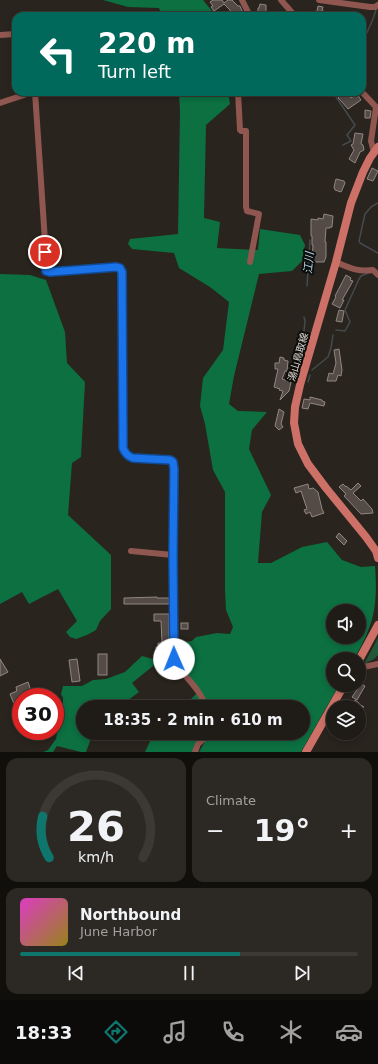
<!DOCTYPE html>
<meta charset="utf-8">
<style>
:root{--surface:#1f1b16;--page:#2c2823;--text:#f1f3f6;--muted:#a1a1a1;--line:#3c3935;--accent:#0f766e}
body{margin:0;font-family:"DejaVu Sans","Noto Sans JP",sans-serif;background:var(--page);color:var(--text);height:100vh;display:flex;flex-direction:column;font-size:15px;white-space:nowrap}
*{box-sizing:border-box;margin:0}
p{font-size:13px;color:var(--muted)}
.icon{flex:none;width:22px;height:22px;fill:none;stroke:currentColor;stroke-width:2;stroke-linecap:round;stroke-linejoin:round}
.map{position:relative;height:752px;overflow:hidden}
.side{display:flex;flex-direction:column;gap:6px;padding:6px;background:#110f0c;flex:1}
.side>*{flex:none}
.hud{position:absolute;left:12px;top:12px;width:354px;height:84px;border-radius:12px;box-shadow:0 2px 6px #0003,0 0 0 1px var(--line);background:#00695c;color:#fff;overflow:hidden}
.controls{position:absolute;left:326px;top:604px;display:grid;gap:8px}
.controls a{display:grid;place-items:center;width:40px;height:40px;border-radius:50%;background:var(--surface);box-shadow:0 2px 6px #0003,0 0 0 1px var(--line);font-size:20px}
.speed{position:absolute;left:12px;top:688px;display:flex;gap:8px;font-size:20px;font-weight:700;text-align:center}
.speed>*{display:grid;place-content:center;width:52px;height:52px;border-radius:50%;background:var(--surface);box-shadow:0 2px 6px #0003,0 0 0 1px var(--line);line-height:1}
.speed .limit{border:6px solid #d22;background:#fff;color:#111}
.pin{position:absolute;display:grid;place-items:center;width:34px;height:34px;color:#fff;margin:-17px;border:2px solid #fff;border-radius:50%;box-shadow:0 1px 4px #0007}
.me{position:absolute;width:44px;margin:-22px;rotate:359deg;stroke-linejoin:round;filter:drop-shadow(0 0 3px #0008)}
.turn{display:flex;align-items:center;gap:14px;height:84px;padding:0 20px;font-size:18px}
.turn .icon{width:52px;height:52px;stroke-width:2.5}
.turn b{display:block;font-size:28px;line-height:34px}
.big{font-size:30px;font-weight:800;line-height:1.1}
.side .widget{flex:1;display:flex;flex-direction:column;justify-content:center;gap:6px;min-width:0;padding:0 14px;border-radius:12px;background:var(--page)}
.side .dial{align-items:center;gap:0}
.dial svg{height:104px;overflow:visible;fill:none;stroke:var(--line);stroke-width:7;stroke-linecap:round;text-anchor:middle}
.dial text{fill:var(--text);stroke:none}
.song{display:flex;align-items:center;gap:12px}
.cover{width:48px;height:48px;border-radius:6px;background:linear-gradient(135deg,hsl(310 70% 55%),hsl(50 70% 35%))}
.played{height:4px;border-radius:2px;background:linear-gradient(90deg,var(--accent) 65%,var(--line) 65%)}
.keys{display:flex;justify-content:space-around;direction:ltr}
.heat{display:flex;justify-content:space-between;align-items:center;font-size:22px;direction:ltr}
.side .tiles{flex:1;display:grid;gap:6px;grid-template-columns:1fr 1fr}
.widget:last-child{grid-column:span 2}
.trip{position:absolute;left:76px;top:700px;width:234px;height:40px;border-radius:20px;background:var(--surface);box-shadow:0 2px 6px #0003,0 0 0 1px var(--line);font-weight:800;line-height:40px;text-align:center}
.tabs{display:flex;height:64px;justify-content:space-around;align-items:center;background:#0c0b09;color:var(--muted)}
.tabs .icon{width:28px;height:28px}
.tabs .current{color:var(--accent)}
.tabs b{font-size:18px;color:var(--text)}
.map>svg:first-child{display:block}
.green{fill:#225739}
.forest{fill:#0c7041;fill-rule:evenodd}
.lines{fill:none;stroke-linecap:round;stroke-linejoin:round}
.stream{stroke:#444a4d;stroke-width:1.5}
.building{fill:#544a46;stroke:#918682}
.minor{stroke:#905650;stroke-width:6}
.secondary{stroke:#cd7168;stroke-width:8}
.route-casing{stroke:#114b97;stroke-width:10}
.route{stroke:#1a73e8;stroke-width:7}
.labels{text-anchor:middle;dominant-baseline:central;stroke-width:4;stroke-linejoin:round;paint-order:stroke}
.street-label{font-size:10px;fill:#dddad5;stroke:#0f0d0a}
.water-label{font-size:11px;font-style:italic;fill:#afddf4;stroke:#0f0d0a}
</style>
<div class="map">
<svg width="378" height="752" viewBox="0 0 378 752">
<rect width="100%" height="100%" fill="#29241d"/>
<!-- green -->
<path class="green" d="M378,638v17l-4,4 -8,4 -1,-1z"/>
<!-- forest -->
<g class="forest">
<path d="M103,0h100l13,16h-54l-3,-8 -31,-1z"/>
<path d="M179,92h49l2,12 -24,21 -2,93 16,4 -3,26 41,2 2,-21 40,6 5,10 -3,16 -10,10 -33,3 -25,102 -5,28 9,7 29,1 -15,18 -3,19 22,46 -9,17 -4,51h13l31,-16 25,-5 15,18 19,7 14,-1c3,40 -1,59 -21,93h-21v26h6l-38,67h-102l7,-12 3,-2 12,-1 5,-4h77v-26h-95l-31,-45 -1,-19 16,-2 4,-4 21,-4 13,1 3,-7 -7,-17 -1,-20v-98l-12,-22 -8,-46 -5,-18 3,-28 20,-28 6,-48 -19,-15 -31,-19 -5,-15 -42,-4 -4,-5 2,-5 48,-5 2,-123zM333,611h26v26h-26z"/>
<path d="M0,274l30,1 16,5 19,52 2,31 18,19 -4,75 -9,6 -4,52 43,40v54l-11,12 -4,9 -9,5 -11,4 -6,-2 -4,-5 11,-11 -19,-32 -29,15 -7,-12 -22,12z"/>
<path d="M142,656l11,3 5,3 -26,21 7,9 -20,15h-36v26h10l-7,19h-5l-24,-6 -4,6h-10l5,-2 8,-11 7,-34v-7l-2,-4 2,-8h19l11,-6 13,-1 19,-7z"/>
<path d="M196,694l7,8 2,5h-22z"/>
<path d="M154,733h51l-11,19h-49z"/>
</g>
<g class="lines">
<!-- stream -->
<g class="stream">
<path d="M362,72l2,-7 1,-28 8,-18 3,-9"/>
<path d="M343,92l-7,5 19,28 -8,10 4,6 -8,4"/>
<path d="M378,203l-7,4 -6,7 -6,27 1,2 18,10"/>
<path d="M307,286l3,-46"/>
<path d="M336,330l9,1 5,-9 -5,-12 14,-31 2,-3 7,-3"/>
<path d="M302,350l3,-29 -1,-4"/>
<path d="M312,370l16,-13 3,-9 2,-13"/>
<path d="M308,382l2,-7"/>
</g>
</g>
<!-- building -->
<g class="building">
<path d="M213,0h9l2,3 4,-3h4l6,6h2l3,7 -4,1v2h-8l-1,-6 -6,-6 -10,7 -3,-4 2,-1 -3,-4z"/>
<path d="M260,4l6,1v10l-1,1h-7v-8h1z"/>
<path d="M318,6l5,1 -1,4 15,3 -1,2h-20z"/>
<path d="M338,92h7l6,6 6,-4 4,6 -13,9 -6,-7 -4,-4 3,-3z"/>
<path d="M365,110l6,1 -1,7h-5z"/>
<path d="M355,133l8,1 -2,10 2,1 1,5 -4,2 -5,11 -6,-4 5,-9 -3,-5 2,-1z"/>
<path d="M372,168l6,3 -5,10 -6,-2z"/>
<path d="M336,179l8,2 1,2 -3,7 -1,2 -6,-2 -1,-3z"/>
<path d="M324,214l9,2 -1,11h-2v1h-4l-1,14h1v15l-2,5h-12l1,-17h-1v-9h-1v-17l7,1v-2l5,1z"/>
<path d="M346,275l5,3 -1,2 3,1 -11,19h2l-4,8 -8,-4 4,-7 -1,-1z"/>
<path d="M339,310l5,1 -2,11 -6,-1z"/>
<path d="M339,349l3,21 -1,6 -3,-1 -2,6h-9l2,-8 4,1 3,-11 -2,-13z"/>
<path d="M280,357l4,1v2l4,1 -1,10h-2l-3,8 9,3 -2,9 -9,9 3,-9 -4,-1 1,-1 -6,-2 4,-18h-3v-6h4z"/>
<path d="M310,397l12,3v1l3,1 -1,4 -14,-3 -2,6 -6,-1 2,-9 6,1z"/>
<path d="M279,409l5,3 -3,12 2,3 -4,3 -4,-4z"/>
<path d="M358,483l3,3 -8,7 8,8 2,-2 9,10 1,4 -12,1 -17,-18 2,-2 -7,-7 4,-3 3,3v-1l5,4z"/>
<path d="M308,484l1,5 4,-1 5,4 4,17 2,4 -12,4 -2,-5 -4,2 -2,-4 3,-1 -6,-18 -5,2 -2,-5z"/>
<path d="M339,533l8,8 -3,4 -8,-8z"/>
<path d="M157,597v1h12v6h-45v-6z"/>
<path d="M154,614h15v41l-13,1v-9h2v-4h3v-1h1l-1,-21h-7z"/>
<rect x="181" y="623" width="7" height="6"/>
<rect x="98" y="654" width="9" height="21"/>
<path d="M0,659l8,13 -8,4z"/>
<path d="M77,659l3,22 -8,1 -3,-22z"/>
<path d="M28,682l5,15h-12v24l-11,-27 7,-3 -1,-4z"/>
<path d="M361,684l4,2 -8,14 -5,-3z"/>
<path d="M355,700l4,3v1l5,3h-13z"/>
</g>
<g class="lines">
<!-- minor -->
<g class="minor">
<path d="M242,0l8,16"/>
<path d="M281,0l14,16"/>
<path d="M319,0l51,7h5l3,-2"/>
<path d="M0,35l16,-1"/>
<path d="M35,92l12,179 3,1 66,-5 5,1 1,4 1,176c2,5 4,8 10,10l37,2 3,2 2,7 -2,86 1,104 2,6c10,12 25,26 30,42"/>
<path d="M238,92l2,38 1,1h5v76l1,4 12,3 -9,48"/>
<path d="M362,92l14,15 -5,34 3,11"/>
<path d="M0,103l33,-11"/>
<path d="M336,262c14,6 21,10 37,8l5,5"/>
<path d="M131,551l42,4"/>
<path d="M359,668l19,-4"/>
<path d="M195,752l3,-8 9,-8v-3"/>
</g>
<!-- secondary -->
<g class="secondary">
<path d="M378,147l-8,11 -7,14 -12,31 -15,59 -36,123 -5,22 -1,16 4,21 10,20 18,24 40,49 10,14 2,7"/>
<path d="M359,660l19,-35"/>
<path d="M306,752l38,-67"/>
</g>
</g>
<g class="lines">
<!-- route casing -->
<g class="route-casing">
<path id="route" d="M45,252l1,19 4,1 66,-5 4,1 2,4 1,176c2,5 4,8 10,10l37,2 3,2 1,7 -1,86 1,104"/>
</g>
<!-- route -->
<use href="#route" class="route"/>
</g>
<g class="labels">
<!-- street labels -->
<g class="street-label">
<text transform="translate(298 357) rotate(-74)">湯山鳥取線</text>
</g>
<!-- water labels -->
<g class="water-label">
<text transform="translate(309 263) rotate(-85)">江川</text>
</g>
</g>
</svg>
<div class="controls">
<a><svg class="icon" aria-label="sound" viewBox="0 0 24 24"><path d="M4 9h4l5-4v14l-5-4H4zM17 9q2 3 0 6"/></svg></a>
<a><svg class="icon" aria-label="search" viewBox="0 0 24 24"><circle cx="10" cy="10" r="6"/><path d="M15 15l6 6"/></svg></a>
<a><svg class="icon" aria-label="layers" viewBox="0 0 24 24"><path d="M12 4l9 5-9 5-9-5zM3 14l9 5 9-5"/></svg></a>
</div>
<div class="speed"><div class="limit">30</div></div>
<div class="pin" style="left:45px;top:252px;background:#d93025"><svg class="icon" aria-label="arrive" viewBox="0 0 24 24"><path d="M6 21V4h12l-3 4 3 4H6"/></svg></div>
<svg class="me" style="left:174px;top:659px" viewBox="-20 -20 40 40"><circle r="19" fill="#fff"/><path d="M0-13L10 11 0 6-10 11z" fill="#1a73e8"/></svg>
<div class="trip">18:35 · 2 min · 610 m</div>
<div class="hud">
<div class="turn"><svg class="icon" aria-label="left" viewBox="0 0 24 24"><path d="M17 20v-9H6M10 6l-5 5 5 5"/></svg><div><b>220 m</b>Turn left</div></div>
</div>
</div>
<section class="side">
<div class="tiles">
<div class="widget dial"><svg viewBox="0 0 100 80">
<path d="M14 69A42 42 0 1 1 86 69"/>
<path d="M14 69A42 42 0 0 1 9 37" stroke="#0f766e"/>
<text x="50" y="56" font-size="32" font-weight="700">26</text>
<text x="50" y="72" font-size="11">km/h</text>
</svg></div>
<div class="widget"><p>Climate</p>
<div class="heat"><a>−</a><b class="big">19°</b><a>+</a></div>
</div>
<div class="widget">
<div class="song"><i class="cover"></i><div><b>Northbound</b><p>June Harbor</p></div></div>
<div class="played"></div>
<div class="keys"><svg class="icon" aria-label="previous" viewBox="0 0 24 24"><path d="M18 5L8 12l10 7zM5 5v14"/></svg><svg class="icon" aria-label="pause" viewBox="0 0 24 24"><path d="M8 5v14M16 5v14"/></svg><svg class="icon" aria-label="next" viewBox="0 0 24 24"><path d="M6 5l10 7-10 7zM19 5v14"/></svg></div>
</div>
</div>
</section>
<nav class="tabs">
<b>18:33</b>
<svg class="icon current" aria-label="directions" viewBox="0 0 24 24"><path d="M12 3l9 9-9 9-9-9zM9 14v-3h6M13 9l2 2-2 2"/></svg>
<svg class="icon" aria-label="music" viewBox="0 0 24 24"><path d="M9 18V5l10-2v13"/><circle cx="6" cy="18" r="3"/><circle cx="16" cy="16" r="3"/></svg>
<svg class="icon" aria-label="phone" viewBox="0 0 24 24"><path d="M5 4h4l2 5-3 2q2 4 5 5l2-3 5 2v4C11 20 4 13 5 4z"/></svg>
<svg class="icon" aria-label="climate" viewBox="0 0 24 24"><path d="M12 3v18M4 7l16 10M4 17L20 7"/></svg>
<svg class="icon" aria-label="car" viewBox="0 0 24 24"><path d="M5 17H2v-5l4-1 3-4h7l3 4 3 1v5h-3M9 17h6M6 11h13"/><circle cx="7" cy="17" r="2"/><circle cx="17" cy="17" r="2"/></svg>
</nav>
